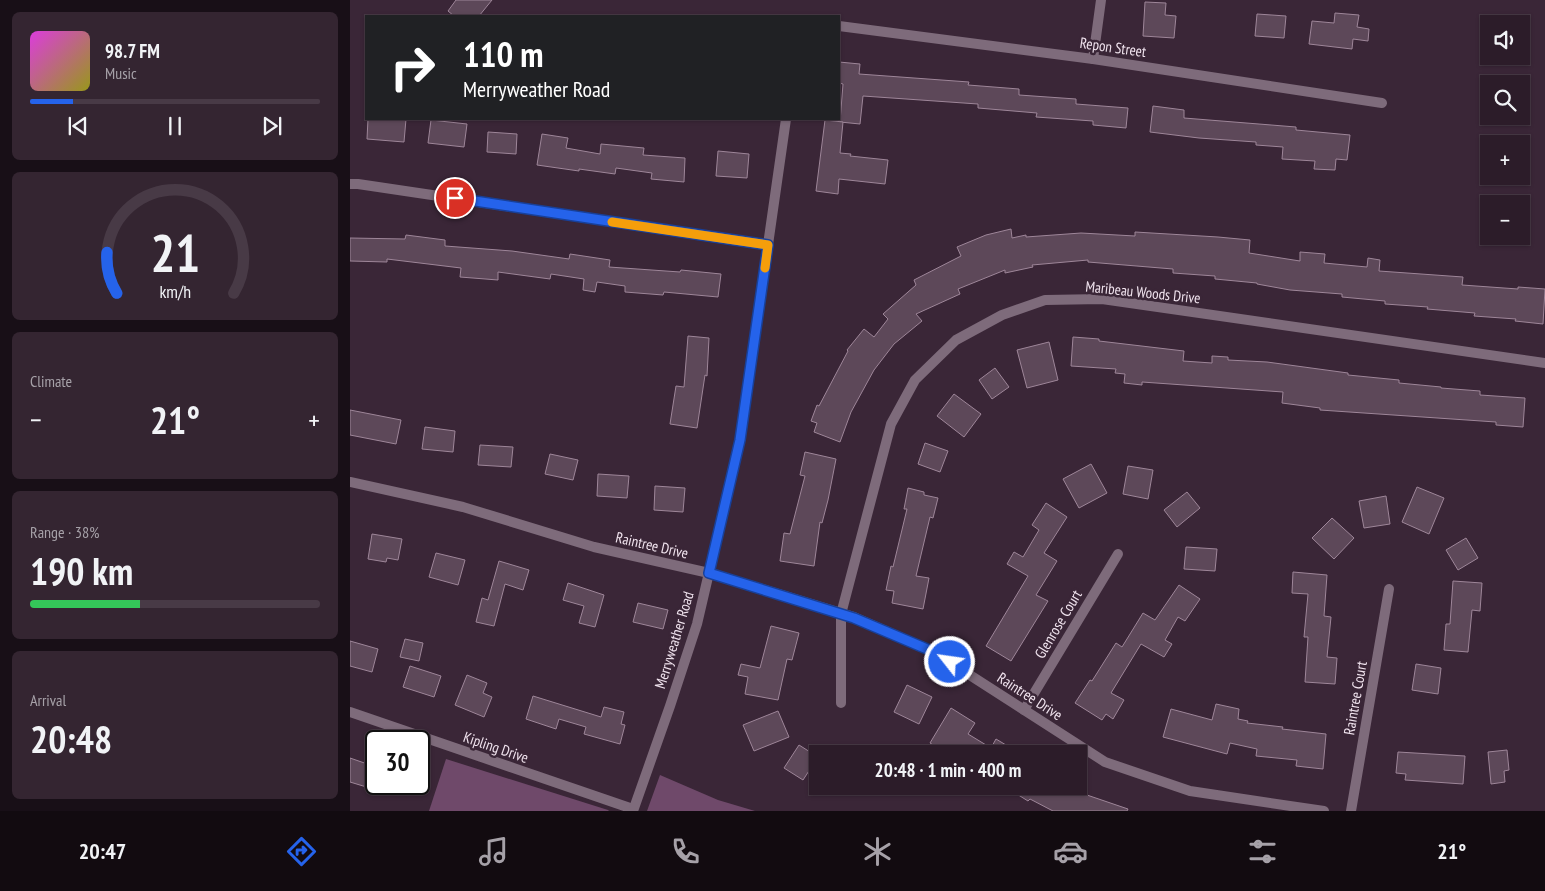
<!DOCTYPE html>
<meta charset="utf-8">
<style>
:root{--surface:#2c1c29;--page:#342531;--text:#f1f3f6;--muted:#a6a1a8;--line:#483a46;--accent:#2563eb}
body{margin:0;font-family:"PT Sans Narrow",sans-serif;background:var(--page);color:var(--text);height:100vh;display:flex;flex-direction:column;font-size:19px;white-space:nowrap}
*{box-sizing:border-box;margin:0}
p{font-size:16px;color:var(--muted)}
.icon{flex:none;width:28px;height:28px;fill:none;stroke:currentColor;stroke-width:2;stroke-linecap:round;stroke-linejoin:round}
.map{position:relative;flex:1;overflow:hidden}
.sheet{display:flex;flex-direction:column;gap:12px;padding:12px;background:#180f17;width:350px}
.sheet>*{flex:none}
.hud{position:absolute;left:15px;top:15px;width:475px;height:105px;border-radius:0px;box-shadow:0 1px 4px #0004,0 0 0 1px var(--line);background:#202124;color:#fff;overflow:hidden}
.tools{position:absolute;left:1130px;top:15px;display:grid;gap:10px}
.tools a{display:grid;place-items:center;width:50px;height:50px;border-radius:0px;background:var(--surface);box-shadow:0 1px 4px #0004,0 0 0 1px var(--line);font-size:25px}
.speed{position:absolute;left:15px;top:730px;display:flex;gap:10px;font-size:25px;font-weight:700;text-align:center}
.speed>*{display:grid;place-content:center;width:65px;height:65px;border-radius:50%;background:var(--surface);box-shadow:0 1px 4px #0004,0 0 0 1px var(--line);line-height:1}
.speed .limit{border:2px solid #111;border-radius:8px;background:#fff;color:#111}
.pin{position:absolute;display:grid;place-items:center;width:42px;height:42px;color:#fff;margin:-21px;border:2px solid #fff;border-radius:50%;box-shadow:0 1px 5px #0007}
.me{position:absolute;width:55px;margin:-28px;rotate:300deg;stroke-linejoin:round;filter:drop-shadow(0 0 4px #0008)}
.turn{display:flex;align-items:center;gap:18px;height:105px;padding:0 15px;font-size:22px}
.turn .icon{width:65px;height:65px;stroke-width:2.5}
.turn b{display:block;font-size:35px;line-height:42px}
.big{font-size:38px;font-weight:700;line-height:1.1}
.sheet .tile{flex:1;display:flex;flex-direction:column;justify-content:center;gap:8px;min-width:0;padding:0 18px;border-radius:8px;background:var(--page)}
.sheet .dial{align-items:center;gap:0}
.dial svg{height:130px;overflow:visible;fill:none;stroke:var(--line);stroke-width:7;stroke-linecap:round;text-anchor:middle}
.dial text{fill:var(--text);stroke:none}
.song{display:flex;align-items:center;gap:15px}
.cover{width:60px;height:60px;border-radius:8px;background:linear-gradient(135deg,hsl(300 70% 55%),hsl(60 70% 35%))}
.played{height:5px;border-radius:2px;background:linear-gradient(90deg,var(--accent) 15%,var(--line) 15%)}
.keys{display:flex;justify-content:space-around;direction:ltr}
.heat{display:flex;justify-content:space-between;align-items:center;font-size:28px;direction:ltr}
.charge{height:8px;border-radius:4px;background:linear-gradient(90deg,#34c759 38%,var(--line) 0)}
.trip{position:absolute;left:459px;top:745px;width:278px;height:50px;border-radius:0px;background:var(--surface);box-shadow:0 1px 4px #0004,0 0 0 1px var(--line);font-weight:700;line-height:50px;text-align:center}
.tabs{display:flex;height:80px;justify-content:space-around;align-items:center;background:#120b10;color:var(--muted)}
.tabs .icon{width:35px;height:35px}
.tabs .selected{color:var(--accent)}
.tabs b{font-size:22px;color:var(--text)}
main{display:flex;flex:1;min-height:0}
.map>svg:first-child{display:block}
.green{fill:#6f496a}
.building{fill:#5d4859;stroke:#9e8699}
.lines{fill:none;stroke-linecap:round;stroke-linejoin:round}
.street{stroke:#7e6b7b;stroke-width:10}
.route-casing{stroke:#184099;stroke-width:12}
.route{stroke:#2563eb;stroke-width:9}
.slow{stroke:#f59e0b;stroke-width:9}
.labels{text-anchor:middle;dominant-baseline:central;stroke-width:5;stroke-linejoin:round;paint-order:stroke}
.street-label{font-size:15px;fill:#f0e3ee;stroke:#3a2637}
</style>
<main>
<section class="sheet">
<div class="tile">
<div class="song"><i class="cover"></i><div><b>98.7 FM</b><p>Music</p></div></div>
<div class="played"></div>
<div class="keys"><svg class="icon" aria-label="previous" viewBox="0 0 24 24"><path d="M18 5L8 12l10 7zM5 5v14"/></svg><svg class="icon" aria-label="pause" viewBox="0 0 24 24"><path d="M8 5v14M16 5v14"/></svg><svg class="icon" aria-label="next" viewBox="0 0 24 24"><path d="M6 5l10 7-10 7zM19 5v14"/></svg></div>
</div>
<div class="tile dial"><svg viewBox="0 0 100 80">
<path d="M14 69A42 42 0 1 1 86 69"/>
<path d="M14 69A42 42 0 0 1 8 44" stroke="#2563eb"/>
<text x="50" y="56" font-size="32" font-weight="700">21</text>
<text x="50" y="72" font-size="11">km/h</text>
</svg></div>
<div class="tile"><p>Climate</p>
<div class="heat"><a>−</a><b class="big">21°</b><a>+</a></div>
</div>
<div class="tile"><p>Range · 38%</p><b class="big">190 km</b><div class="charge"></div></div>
<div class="tile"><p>Arrival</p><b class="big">20:48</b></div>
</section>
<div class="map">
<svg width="1195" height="811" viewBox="0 0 1195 811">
<rect width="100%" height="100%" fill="#3a2637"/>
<!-- green -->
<g class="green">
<path d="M96,759l162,51 1,1h-180z"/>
<path d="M310,775l58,25 37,11h-108z"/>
</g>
<!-- building -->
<g class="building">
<path d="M106,0h36l-13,16h-25l-6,-5z"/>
<path d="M795,2l21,1 -1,12 11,1 -2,22 -31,-2z"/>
<path d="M985,13l24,2 -2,12 12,2 -1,12 -15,-2 -1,10 -43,-5 3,-23 22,2z"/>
<path d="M907,14l29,2 -2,22 -29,-2z"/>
<path d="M489,62l21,2 -1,10 110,8 -1,3 51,4v6l57,4v5l52,4 -2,20 -33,-3v-4l-57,-4 1,-4 -59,-5v-4l-115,-8 -3,28 -20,-2 3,-38 -4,-1z"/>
<path d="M803,106l31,4v8l112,9v3l54,5 -3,25 -11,-1 -1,11 -21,-1 1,-8 -33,-2 1,-12 -27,-2v-3l-57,-4 -49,-6z"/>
<path d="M18,119h38l-2,23 -37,-3z"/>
<path d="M81,120l36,4 -3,23 -36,-4z"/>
<path d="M475,120l18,2 -3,31 11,1 -1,2 38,4 -3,24 -46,-5 -1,15 -22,-3z"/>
<path d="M138,132l29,2 -1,20 -29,-2z"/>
<path d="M192,134l26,4 -2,10 34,6 1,-10 43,4 -1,7 42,3 -1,24 -33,-3 1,-6 -36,-5 -1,6 -36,-5v2l-42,-6z"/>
<path d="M368,151l31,3 -2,24 -31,-2z"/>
<path d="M661,229l1,9 14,-3v2l55,-4 54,3v-4l83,5 32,3 -1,13 51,8v-9l25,2 -1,9 43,4 1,-9 12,2 -1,11 84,6 -1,8 56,4v-2l27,2 -2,35 -28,-3 1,-2 -42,-3 1,-3 -48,-4 1,-2 -43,-3v-3l-43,-4v-3l-52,-4 -33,-6v-1l-42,-4v-3l-42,-3v-4l-85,-7v-2l-56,5 1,2 -28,6v-3l-47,19 2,5 -44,20 6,7 -28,23 -20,26 -23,42 -11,30 -26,-10 3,-9 -6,-2 6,-16 2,1 29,-55 -1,-1 17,-21 10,8 14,-18 -5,-5 33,-29 -2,-5 47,-24 -4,-9 29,-12z"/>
<path d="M56,235l39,5v6l67,5 57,8 1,-5 40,6 -1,7 71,5 1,-2 40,4 -3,23 -54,-5 -1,3 -38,-3v-6l-28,-4 -2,10 -12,-2 1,-11 -33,-5 -1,5 -52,-7v8l-38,-3 1,-9 -74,-9v3l-37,-1v-23l55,1z"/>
<path d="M338,336l21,2 -2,38 -2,-1 -8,53 -27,-4 6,-38 8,1z"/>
<path d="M723,337l26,2v2l85,10 -1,10 29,2v-7l16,1v3l39,2 81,11v2l51,5v3l42,4v1l39,3v4l45,3 -2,29 -27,-2v-3l-176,-12v-2l-38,-5 1,-11 -141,-10v3l-18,-2 1,-9 -10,-1 1,-4 -45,-3z"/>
<path d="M699,342l9,38 -31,8 -10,-38z"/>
<path d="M645,368l14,19 -17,12 -13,-19z"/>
<path d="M604,394l27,20 -17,23 -27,-21z"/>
<path d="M0,410l51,10 -5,24 -46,-9z"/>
<path d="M75,427l30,4 -2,21 -31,-3z"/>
<path d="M575,443l23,8 -8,21 -22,-8z"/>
<path d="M130,445l33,2 -2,20 -33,-2z"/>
<path d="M455,452l31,7 -8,41 -6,23 -2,-1 -6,44 -34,-5 4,-28 6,1 15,-58 -5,-1z"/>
<path d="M200,454l28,6 -5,20 -28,-6z"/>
<path d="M741,464l16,29 -28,15 -16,-29z"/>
<path d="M778,466l25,4 -5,29 -25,-5z"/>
<path d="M248,474l31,2 -2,22 -30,-2z"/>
<path d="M305,486l30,2 -2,24 -29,-2z"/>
<path d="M1067,487l27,11 -15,36 -27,-12z"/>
<path d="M558,488l16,4v3l14,3 -5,20 -3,-1 -14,59 13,2 -6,31 -31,-6 2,-12 -8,-1 5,-24 2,1 14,-58h-3z"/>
<path d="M837,492l13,16 -23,19 -13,-17z"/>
<path d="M1036,496l4,28 -26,4 -5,-27z"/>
<path d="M696,503l21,14 -23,36 13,8 -21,34 12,6 -37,60 -25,-15 42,-70 -21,-12 7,-12 9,5 16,-27 -7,-5z"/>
<path d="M982,518l22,20 -20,21 -22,-21z"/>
<path d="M22,534l30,5 -4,21 -11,-2 -1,4 -18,-3z"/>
<path d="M1116,538l12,20 -20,12 -12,-20z"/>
<path d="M836,547l31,2 -2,22 -31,-2z"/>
<path d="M86,553l29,7 -7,25 -29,-8z"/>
<path d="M149,561l30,9 -6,20 -18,-6 -11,42 -18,-4 6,-24 6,2z"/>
<path d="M943,572l34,3 -3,41 7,1 -4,40 10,1 -2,26 -30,-2 3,-45h-4l4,-43 -16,-1z"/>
<path d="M1103,581l29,2 -2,28 -8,-1 -4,42 -24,-2 2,-26h4z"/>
<path d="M218,583l36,12 -9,32 -16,-4 5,-17 -21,-6z"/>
<path d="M829,585l21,14 -15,22 -7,-4 -13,23 7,4 -8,13 -23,-13 -30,49 13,7 -11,19 -7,-5 -4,6 -27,-17 15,-23 2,1 24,-38 6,4 21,-34 12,7z"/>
<path d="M288,603l30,7 -5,19 -30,-7z"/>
<path d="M421,626l28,7 -7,27 -5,-1 -9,41 -33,-6 3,-17 -10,-2 3,-11 19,4z"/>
<path d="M55,639l18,4 -4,18 -19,-4z"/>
<path d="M0,641l28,8 -6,23 -22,-6z"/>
<path d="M1066,664l25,4 -3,26 -26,-4z"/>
<path d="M60,666l31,10 -7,21 -31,-10z"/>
<path d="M117,675l20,8 -4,10 9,4 -8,20 -29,-12z"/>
<path d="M557,685l25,12 -13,27 -25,-12z"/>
<path d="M183,696l68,21 3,-10 20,5 -3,12 4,1 -5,19 -36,-10 2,-7 -27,-8 -3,10 -30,-10z"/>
<path d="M866,704l23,5 -1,10 10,2 -1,2 36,4 -1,2 44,5 -3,35 -27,-3 1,-6 -41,-4 1,-7 -27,-6 -3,11 -64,-17 8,-28 41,11z"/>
<path d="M601,708l24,15 -7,11 23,14 5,-9 25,15h-73l-18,-11z"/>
<path d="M428,711l11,26 -35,14 -11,-26z"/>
<path d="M449,745l19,12 -15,23 -19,-12z"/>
<path d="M1157,750l2,20 -5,1 1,11 -14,2 -3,-32z"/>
<path d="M1048,752l67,4 -2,28 -58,-4 1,-6 -10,-1z"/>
<path d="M0,758l26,9v11l-3,11 -23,-7z"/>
<path d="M654,786h71l10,6 -1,2 44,15 -1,2h-74l-23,-12 -2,2z"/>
</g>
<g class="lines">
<!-- street -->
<g class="street">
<path d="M489,26l254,33 289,44"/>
<path d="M743,59l8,-59"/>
<path d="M0,184h8l410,61"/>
<path d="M0,482l113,25 131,40 115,26 145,44 80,35 171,110 85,29 134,20"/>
<path d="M491,703v-89l50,-190 24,-44 41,-40 46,-25 43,-15 57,-1 443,64"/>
<path d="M674,710l94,-156"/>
<path d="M0,712l283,97"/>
<path d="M283,811l37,-105 27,-82 43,-184 46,-321"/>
<path d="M1001,811l38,-222"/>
</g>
</g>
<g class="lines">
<!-- route casing -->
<g class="route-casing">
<path id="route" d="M105,198l313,47 -28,195 -31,133 145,45 80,34 16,10"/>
</g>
<!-- route -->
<use href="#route" class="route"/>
<!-- slow -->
<path class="slow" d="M262,222l156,23 -3,23"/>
</g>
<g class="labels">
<!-- street labels -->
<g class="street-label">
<text transform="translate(763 47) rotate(8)">Repon Street</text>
<text transform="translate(793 292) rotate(6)">Maribeau Woods Drive</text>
<text transform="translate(302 545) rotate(13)">Raintree Drive</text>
<text transform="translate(708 624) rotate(-59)">Glenrose Court</text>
<text transform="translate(324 640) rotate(-73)">Merryweather Road</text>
<text transform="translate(680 696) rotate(33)">Raintree Drive</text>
<text transform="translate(1005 698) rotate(-80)">Raintree Court</text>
<text transform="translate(146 747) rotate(19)">Kipling Drive</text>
</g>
</g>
</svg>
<div class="tools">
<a><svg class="icon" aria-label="sound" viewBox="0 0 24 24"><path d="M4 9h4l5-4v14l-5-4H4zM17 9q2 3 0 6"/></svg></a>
<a><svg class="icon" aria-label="search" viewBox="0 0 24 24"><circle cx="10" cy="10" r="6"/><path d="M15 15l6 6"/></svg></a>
<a>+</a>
<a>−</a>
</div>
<div class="speed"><div class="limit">30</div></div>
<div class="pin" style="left:105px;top:198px;background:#d93025"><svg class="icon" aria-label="arrive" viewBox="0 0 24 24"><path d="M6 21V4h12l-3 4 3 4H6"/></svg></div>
<svg class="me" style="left:600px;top:662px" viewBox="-20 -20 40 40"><circle r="17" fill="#2563eb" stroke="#fff" stroke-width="3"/><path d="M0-11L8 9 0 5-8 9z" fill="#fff"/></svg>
<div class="trip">20:48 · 1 min · 400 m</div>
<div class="hud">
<div class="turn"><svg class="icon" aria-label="right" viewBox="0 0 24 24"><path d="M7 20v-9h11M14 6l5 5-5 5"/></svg><div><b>110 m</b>Merryweather Road</div></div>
</div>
</div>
</main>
<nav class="tabs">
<b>20:47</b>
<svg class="icon selected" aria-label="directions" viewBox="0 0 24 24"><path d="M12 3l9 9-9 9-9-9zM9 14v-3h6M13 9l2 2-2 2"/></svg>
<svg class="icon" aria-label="music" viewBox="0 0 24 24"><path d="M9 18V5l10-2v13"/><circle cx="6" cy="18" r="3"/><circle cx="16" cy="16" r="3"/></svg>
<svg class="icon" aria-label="phone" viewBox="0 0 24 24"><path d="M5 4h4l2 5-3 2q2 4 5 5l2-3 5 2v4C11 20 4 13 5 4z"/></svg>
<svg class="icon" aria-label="climate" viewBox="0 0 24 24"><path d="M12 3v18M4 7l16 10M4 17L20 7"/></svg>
<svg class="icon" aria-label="car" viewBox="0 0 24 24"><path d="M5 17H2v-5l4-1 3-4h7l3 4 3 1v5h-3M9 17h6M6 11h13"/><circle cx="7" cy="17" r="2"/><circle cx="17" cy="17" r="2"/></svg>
<svg class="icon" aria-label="filters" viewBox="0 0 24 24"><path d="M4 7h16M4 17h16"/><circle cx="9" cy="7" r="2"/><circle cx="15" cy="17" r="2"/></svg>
<b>21°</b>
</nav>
